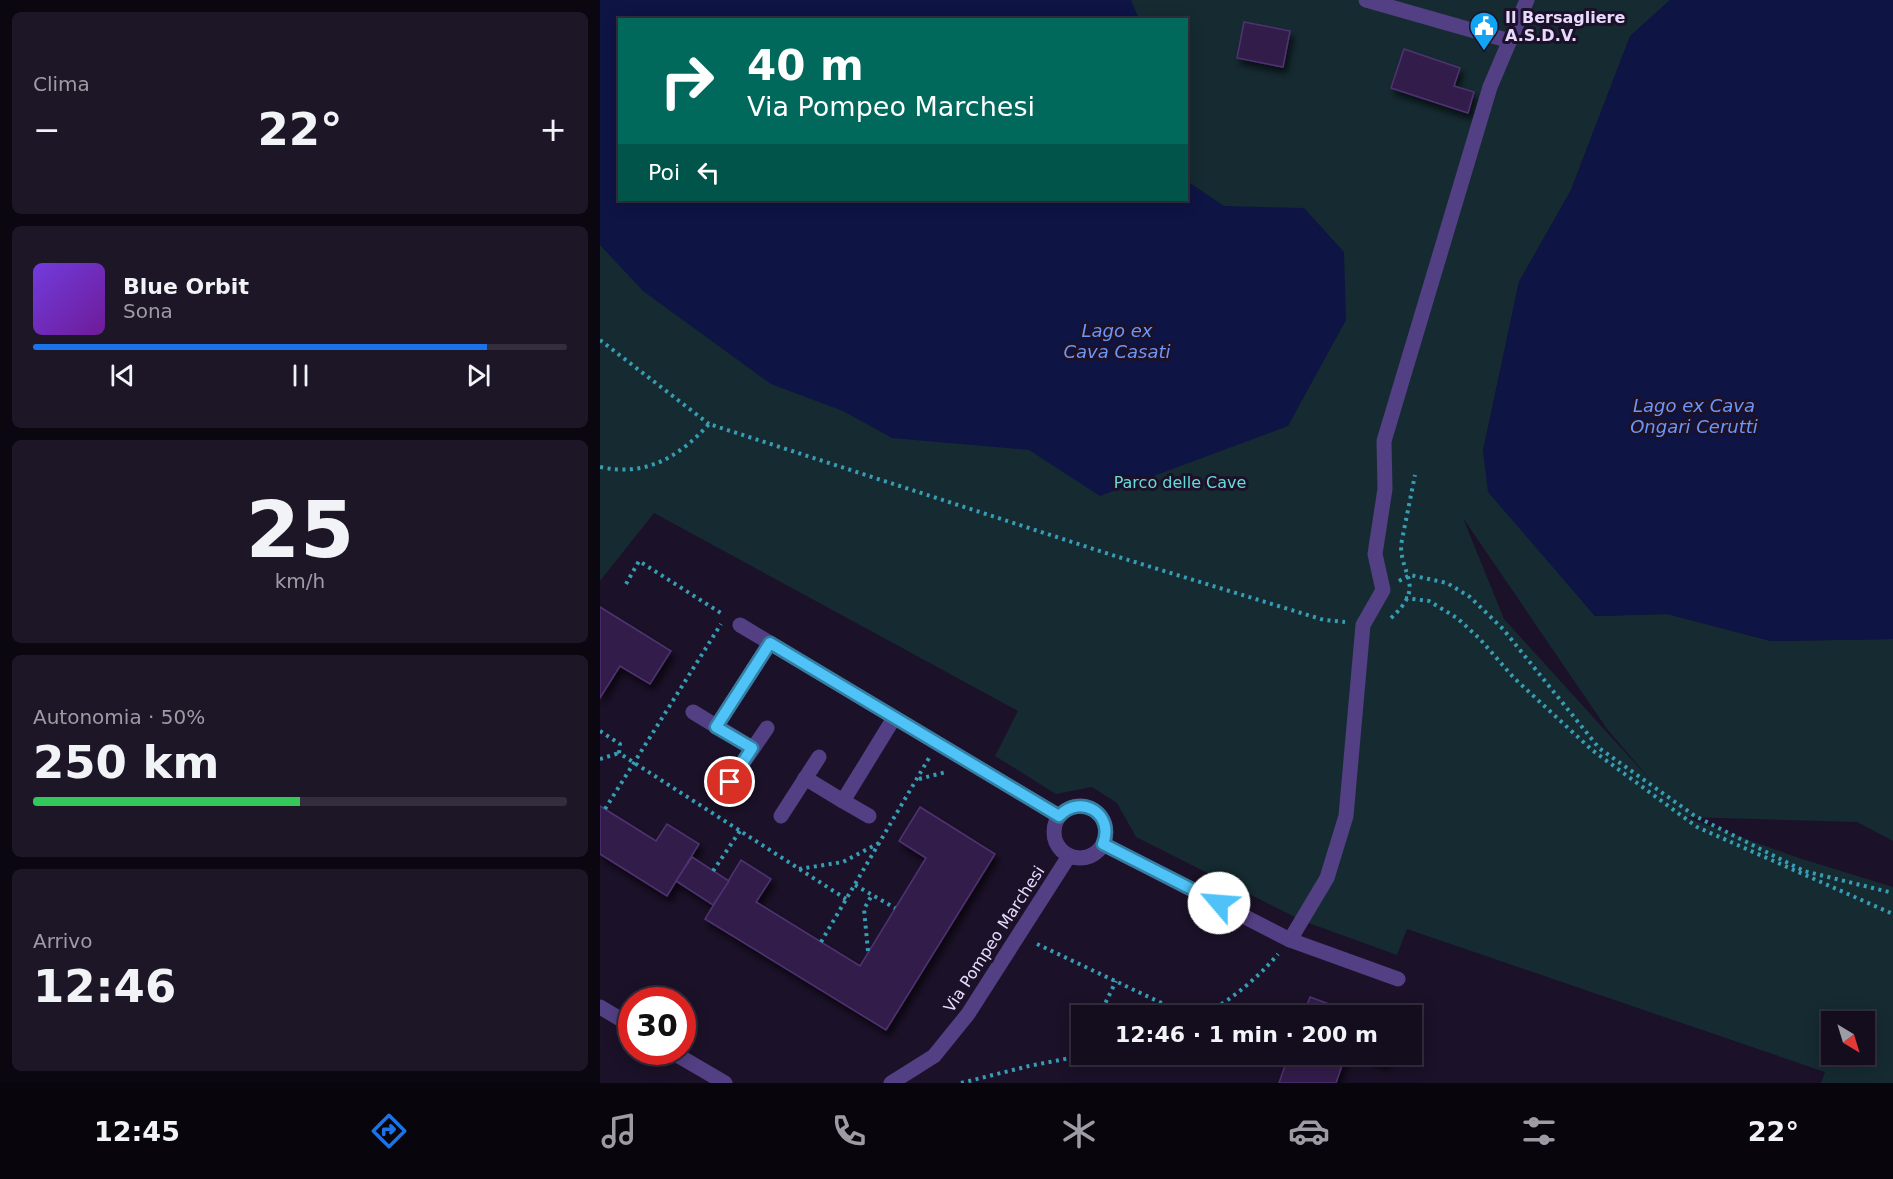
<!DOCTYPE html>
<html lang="it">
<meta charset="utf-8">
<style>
:root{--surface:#140d1e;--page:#1d1627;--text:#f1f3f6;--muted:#9d9ca4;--line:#332d3c;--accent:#1a73e8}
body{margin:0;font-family:"DejaVu Sans",sans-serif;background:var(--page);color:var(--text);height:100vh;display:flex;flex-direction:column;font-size:22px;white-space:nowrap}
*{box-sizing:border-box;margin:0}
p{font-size:20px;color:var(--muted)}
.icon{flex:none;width:33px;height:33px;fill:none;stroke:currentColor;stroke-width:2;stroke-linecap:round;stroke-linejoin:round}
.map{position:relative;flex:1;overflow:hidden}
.sheet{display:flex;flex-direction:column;gap:12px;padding:12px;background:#0b0710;width:600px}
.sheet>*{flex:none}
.guide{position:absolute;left:18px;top:18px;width:570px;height:183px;border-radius:0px;box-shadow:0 3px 15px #0003,0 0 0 2px var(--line);background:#00695c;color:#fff;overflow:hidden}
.needle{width:39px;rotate:142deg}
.tools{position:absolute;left:1221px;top:1011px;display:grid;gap:12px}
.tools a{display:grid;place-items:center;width:54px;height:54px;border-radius:0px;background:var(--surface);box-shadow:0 3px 15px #0003,0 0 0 2px var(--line);font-size:30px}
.speed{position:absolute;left:18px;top:987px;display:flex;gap:12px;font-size:30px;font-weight:700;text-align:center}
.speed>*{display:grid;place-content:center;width:78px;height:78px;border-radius:50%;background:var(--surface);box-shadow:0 3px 15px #0003,0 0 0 2px var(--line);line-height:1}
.speed .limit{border:9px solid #d22;background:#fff;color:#111}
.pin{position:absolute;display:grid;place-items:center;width:51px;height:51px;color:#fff;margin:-26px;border:3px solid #fff;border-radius:50%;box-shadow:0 2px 6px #0007}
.me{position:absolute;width:66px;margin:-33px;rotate:297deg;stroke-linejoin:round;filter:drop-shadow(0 0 4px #0008)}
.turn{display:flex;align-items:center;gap:21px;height:126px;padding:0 30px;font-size:27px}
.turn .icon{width:78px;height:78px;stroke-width:2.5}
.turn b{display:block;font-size:42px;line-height:51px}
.then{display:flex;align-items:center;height:57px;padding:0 30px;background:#0003;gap:12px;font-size:22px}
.big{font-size:45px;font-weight:700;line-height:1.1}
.sheet .widget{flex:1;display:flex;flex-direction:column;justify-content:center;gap:9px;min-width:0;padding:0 21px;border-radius:9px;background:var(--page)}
.sheet .dial{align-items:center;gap:0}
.dial b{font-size:78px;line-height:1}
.song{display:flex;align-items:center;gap:18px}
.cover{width:72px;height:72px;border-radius:9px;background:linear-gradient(135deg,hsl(260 70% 55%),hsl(280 70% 35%))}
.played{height:6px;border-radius:3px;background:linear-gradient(90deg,var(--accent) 85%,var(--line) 85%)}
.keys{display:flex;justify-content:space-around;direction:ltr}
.heat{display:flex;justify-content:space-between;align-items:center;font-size:33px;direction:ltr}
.charge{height:9px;border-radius:4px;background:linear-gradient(90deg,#34c759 50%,var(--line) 0)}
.trip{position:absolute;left:471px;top:1005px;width:351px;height:60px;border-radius:0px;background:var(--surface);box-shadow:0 3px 15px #0003,0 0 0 2px var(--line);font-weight:700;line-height:60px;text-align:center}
.dock{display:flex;height:96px;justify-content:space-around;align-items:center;background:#08050c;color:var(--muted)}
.dock .icon{width:42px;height:42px}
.dock .current{color:var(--accent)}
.dock b{font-size:27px;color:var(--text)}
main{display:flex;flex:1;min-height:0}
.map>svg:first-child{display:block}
.green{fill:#152b31;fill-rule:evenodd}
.water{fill:#0e1444}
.building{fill:#311e48;stroke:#4f3272;stroke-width:1.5;filter:url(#shadow)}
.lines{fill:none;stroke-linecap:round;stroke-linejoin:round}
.path{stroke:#379db4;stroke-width:4;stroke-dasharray:3 4.5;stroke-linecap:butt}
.minor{stroke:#533f84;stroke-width:15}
.route-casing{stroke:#337fa1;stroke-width:15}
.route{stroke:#4fc3f7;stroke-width:10}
.labels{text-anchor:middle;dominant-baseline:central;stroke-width:6;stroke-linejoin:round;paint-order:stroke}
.poi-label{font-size:16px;font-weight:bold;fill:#e7dafd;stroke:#1b1128;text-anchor:start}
.park-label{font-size:16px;fill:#69dada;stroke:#1b1128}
.street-label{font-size:16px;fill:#e7dafd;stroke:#1b1128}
.water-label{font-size:18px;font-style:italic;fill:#6e96f7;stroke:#1b1128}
</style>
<main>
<section class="sheet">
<div class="widget"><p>Clima</p>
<div class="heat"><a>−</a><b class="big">22°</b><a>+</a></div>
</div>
<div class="widget">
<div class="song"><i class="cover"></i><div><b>Blue Orbit</b><p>Sona</p></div></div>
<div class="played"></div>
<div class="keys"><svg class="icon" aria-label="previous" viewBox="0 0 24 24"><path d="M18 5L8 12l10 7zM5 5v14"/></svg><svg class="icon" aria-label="pause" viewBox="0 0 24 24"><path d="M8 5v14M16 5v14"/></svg><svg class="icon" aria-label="next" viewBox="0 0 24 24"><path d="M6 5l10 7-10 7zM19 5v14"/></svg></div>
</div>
<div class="widget dial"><b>25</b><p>km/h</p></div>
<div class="widget"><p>Autonomia · 50%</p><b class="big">250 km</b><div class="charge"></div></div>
<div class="widget"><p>Arrivo</p><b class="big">12:46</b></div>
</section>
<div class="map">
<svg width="1293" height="1083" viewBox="0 0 1293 1083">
<defs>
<filter id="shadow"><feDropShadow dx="3.5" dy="6" stdDeviation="3" flood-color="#0009"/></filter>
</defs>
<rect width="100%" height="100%" fill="#1b1128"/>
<!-- green -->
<path class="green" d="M0,0h1070l-40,37 -59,153 -52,92 -36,169 75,121 37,44 72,-2 104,27 122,-2v202l-36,-19 -172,-5 114,41 94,29v196h-72l4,-11 -418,-143 -10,26 -94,-34 -167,-84 -19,-34 -25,-16 -36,7 -61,-38 23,-45 -364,-198 -54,68zM20,20h566v180h-566zM863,518l144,211 47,55 -150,-165zM1232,1022h32v32h-32z"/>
<!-- water -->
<g class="water">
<path d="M0,0h531l8,19 -519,1v180h566l1,-19 37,25 80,2 40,44 2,68 -58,106 -188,70 -71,-46 -137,-12 -49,-27 -72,-27 -128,-93 -43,-46z"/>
<path d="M1070,0h223v639l-122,2 -104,-27 -72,2 -107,-124 -5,-41 36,-169 52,-92 59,-154z"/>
</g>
<!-- building -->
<g class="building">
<path d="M644,22l46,9 -7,36 -46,-9z"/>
<path d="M804,49l56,19 -6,18 20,6 -6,21 -77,-25z"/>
<path d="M0,607l71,44 -21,33 -30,-18 -20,32z"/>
<path d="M0,806l56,35 11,-17 32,20 -32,52 -67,-42z"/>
<path d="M320,807l75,47 -109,176 -181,-111 36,-59 30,19 -15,23 104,64 66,-108 -27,-17z"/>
<path d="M92,857l37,24 -16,24 -37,-24z"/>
<path d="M710,997l51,19h-58z"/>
<path d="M689,1054h57l-10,29h-57z"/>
<path d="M758,1054h30l-3,10z"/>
</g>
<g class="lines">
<!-- path -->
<g class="path">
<path d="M0,340l109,84"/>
<path d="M0,467c46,10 79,-10 109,-43l403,131 212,65 21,2"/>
<path d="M799,581l11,-6 37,8 23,14 33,32 96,119 96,68 109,55 89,22"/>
<path d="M26,584l13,-23 85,54"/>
<path d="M805,598l24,3 28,17 22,20 35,40 78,72 105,77 196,87"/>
<path d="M791,618c35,-32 10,-41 10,-73l14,-70"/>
<path d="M0,731l20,13 -1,9 227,146"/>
<path d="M0,759l19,-6"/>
<path d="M319,779l27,-7"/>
<path d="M5,809l116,-185"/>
<path d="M199,869l44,-7 36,-19"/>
<path d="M113,871l27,-40"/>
<path d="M255,885l40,23"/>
<path d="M221,942l108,-184"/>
<path d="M437,944l152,72"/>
<path d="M268,951l-4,-42 8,-14"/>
<path d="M499,1016l17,-35"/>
<path d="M602,1016c30,-17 54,-36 76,-62"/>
<path d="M361,1083l68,-17 62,-12"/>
</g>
<!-- minor -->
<g class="minor">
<path d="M766,0l144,41"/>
<path d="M140,625l319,191"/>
<path d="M93,712l59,36"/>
<path d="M116,727l54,-84"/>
<path d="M205,778l38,23 51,-83"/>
<path d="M130,782l37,-54"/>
<path d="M243,801l26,15"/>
<circle cx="480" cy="832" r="26"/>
<path d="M181,816l38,-59"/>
<path d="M503,844l187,96 108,39"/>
<path d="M690,940l37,-62 19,-62 17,-191 20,-35 -8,-36 10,-65 -1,-48 106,-354 37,-87"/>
<path d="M0,1007l32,19"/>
<path d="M72,1052l53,31"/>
<path d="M291,1083l43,-27 34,-42 101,-158"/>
</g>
</g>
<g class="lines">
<!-- route casing -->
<g class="route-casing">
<path id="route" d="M130,782l22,-34 -36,-21 54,-84 289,173c22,-23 56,-2 44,28l116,59"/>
</g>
<!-- route -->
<use href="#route" class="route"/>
</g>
<!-- icons -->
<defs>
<g id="civic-pin" transform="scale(1.5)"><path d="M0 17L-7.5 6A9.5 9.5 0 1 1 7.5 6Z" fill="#11a4f2" stroke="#1b1128"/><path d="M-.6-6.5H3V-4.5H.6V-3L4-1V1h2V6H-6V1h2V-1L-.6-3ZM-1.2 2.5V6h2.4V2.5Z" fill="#fff"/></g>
</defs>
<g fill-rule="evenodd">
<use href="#civic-pin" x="884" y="26"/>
</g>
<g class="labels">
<!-- poi labels -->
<g class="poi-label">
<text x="905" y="17">Il Bersagliere<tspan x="905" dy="18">A.S.D.V.</tspan></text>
</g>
<!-- park labels -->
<g class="park-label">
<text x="580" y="482">Parco delle Cave</text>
</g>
<!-- street labels -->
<g class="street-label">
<text transform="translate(394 939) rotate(-57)">Via Pompeo Marchesi</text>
</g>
<!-- water labels -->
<g class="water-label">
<text x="517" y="330">Lago ex<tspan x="517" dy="21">Cava Casati</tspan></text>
<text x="1094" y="405">Lago ex Cava<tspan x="1094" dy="21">Ongari Cerutti</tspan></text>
</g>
</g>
</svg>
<div class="tools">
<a><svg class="needle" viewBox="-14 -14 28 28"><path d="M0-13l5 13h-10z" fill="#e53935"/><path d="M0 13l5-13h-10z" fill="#9d9ca4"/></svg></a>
</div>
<div class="speed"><div class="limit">30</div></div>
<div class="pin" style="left:130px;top:782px;background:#d93025"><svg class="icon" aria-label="arrive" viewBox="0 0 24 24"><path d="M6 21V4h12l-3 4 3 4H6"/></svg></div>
<svg class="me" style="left:619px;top:903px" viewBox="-20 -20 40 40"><circle r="19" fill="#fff"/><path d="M0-13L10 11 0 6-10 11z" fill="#4fc3f7"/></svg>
<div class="trip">12:46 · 1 min · 200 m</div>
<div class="guide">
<div class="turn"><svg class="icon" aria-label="right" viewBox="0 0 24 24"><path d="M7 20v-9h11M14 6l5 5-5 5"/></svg><div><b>40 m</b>Via Pompeo Marchesi</div></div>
<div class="then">Poi<svg class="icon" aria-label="left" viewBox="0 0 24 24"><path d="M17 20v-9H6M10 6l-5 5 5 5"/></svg></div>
</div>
</div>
</main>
<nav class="dock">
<b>12:45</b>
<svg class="icon current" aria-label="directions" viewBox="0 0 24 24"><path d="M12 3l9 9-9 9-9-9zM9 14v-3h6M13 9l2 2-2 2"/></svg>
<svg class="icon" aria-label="music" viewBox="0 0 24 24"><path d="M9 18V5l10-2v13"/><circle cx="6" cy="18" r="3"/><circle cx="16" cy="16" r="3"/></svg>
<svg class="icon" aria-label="phone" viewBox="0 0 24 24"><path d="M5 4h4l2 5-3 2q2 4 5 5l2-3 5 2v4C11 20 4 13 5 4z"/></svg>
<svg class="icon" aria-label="climate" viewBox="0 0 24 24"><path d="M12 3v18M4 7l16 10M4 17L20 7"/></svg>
<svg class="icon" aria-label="car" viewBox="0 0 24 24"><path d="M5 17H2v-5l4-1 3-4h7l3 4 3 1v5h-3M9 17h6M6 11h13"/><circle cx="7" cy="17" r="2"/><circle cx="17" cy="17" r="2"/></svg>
<svg class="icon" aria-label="filters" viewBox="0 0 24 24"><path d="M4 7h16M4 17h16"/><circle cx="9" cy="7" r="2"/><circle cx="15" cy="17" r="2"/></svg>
<b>22°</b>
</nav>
